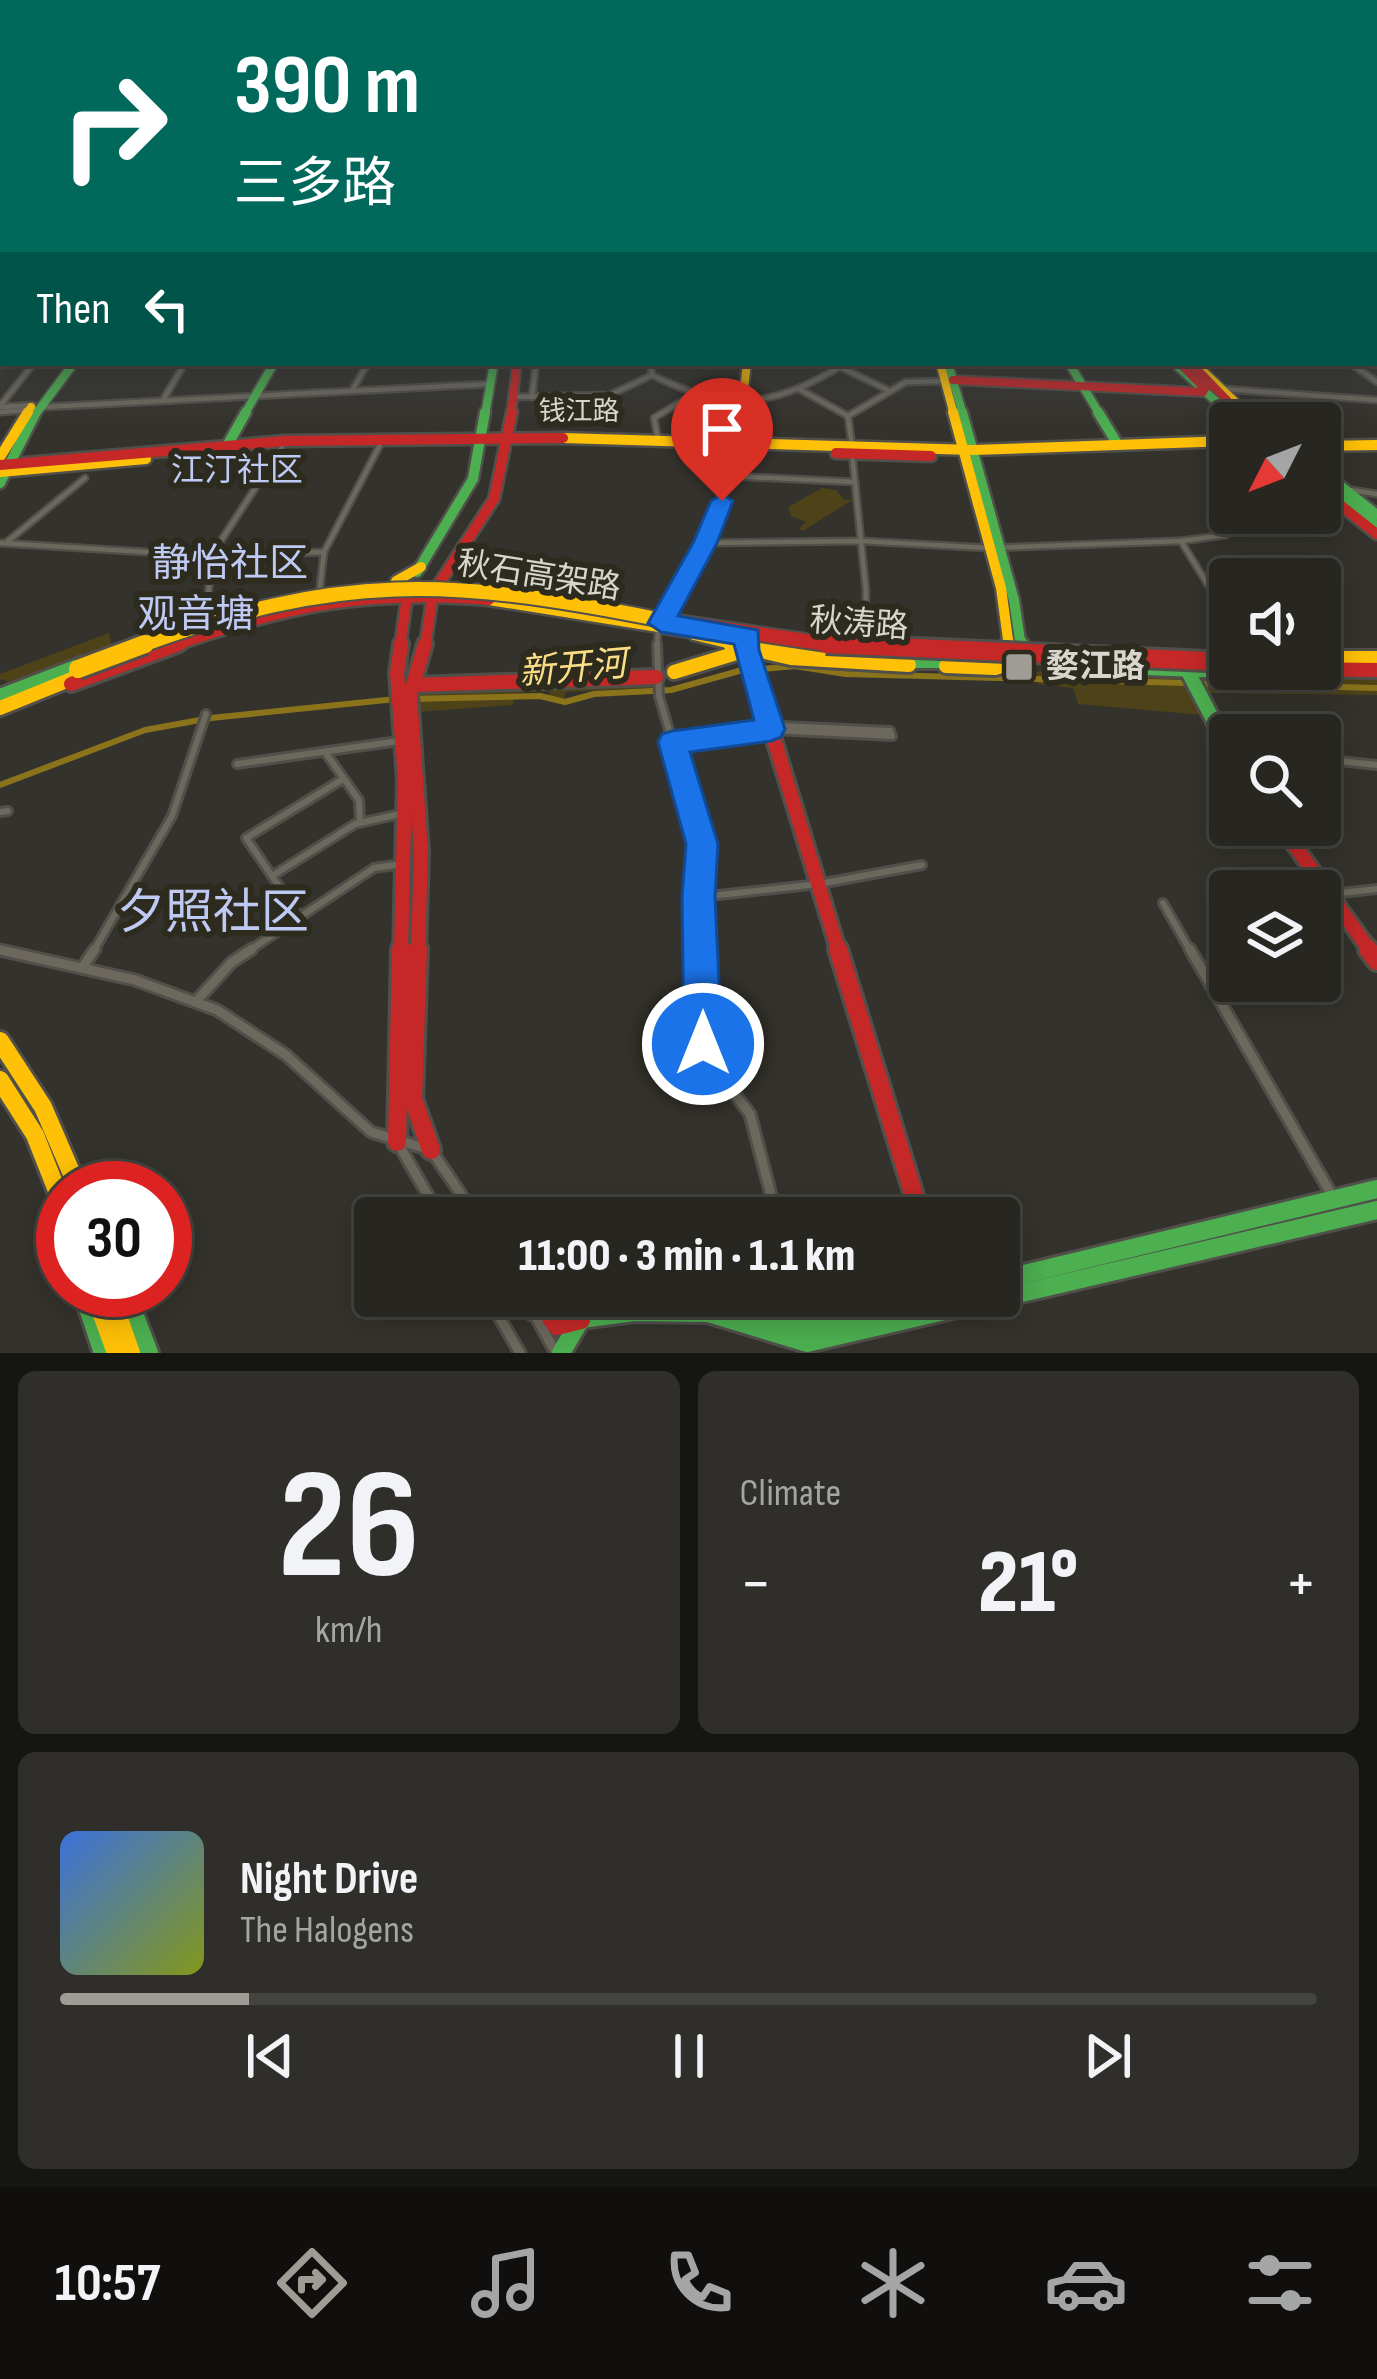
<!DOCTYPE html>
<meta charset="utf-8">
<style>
:root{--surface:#272621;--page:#2f2e2a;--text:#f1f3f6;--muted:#a4a5a5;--line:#43433f;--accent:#9e9c95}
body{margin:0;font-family:"Sofia Sans Condensed","Noto Sans SC",sans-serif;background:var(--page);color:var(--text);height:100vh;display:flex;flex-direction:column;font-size:45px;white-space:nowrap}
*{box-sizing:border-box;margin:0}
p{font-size:39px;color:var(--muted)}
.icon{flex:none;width:66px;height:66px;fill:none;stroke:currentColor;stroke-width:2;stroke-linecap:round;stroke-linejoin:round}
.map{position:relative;height:1353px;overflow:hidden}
.side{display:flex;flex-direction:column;gap:18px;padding:18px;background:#151512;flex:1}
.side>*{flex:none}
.banner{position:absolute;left:0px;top:0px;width:1377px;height:366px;box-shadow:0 6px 30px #0003,0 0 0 3px var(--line);background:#00695c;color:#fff;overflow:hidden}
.needle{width:78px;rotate:228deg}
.controls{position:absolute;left:1209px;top:402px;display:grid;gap:24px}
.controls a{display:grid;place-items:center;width:132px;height:132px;border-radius:12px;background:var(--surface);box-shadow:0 6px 30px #0003,0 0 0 3px var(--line);font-size:60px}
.speed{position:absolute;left:36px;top:1161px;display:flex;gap:24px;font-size:60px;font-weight:700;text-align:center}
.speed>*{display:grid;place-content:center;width:156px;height:156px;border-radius:50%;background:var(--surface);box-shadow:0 6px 30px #0003,0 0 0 3px var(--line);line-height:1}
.speed .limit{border:18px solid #d22;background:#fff;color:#111}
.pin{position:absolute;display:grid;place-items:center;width:102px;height:102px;color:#fff;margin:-123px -51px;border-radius:50% 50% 50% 0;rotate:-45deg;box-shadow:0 0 12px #0007}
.pin .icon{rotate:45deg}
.me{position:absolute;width:132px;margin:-66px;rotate:0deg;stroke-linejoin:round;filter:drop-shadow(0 0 9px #0008)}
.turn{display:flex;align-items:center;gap:42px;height:252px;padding:0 36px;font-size:54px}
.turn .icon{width:156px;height:156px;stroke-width:2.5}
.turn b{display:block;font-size:84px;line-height:102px}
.then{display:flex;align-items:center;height:114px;padding:0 36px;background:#0003;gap:24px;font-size:45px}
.big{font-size:90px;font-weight:800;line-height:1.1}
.side .tile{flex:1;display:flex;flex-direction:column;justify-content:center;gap:18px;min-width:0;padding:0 42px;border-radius:18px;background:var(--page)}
.side .dial{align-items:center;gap:0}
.dial b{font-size:156px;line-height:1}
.song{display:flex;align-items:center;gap:36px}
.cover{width:144px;height:144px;border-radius:18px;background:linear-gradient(135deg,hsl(220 70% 55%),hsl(70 70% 35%))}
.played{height:12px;border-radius:6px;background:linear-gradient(90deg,var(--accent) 15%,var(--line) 15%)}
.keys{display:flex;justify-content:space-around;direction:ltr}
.heat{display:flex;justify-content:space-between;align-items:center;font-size:66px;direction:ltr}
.side .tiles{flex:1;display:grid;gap:18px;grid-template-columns:1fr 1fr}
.tile:last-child{grid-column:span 2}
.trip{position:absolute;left:354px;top:1197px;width:666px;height:120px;border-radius:12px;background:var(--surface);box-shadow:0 6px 30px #0003,0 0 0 3px var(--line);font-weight:800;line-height:120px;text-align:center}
.tab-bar{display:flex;height:192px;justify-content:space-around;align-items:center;background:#100f0d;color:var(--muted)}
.tab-bar .icon{width:84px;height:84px}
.tab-bar .current{color:var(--accent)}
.tab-bar b{font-size:54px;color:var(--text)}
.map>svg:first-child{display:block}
.green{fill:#4d4218}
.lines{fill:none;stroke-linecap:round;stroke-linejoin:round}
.canal{stroke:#8a731b;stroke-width:6}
.highway-tunnel-far1{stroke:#4c4a44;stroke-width:10;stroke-dasharray:10 6;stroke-linecap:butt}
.highway-tunnel{stroke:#4c4a44;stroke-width:14;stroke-dasharray:14 8;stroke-linecap:butt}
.street-far2-casing{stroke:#514f4a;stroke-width:9}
.street-far1-casing{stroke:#514f4a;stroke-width:12}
.street-casing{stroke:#514f4a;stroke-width:15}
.fast-far3-casing{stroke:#514f4a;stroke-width:12}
.fast-far2-casing{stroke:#514f4a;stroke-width:15}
.fast-far1-casing{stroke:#514f4a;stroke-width:20}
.fast-casing{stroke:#514f4a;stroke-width:24}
.slow-far3-casing{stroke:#514f4a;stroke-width:12}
.slow-far2-casing{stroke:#514f4a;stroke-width:15}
.slow-far1-casing{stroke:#514f4a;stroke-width:20}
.slow-casing{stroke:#514f4a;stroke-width:24}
.jam-far3-casing{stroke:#514f4a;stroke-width:12}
.jam-far2-casing{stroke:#514f4a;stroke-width:15}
.jam-far1-casing{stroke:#514f4a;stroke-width:20}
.jam-casing{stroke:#514f4a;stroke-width:24}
.street-far2{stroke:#6c685d;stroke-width:4.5}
.street-far1{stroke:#6c685d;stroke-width:6}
.street{stroke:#6c685d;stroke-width:9}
.fast-far3{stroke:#4caf50;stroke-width:8}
.fast-far2{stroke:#4caf50;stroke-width:10}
.fast-far1{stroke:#4caf50;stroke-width:14}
.fast{stroke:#4caf50;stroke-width:18}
.slow-far3{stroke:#ffc107;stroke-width:8}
.slow-far2{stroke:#ffc107;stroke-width:10}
.slow-far1{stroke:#ffc107;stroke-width:14}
.slow{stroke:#ffc107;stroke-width:18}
.jam-far3{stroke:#c62828;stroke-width:8}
.jam-far2{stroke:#c62828;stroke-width:10}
.jam-far1{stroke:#c62828;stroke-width:14}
.jam{stroke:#c62828;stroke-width:18}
.slow-bridge-far1-casing{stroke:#514f4a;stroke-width:18;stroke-linecap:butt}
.slow-bridge-casing{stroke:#514f4a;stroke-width:24;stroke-linecap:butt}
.jam-bridge-far1-casing{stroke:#514f4a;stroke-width:18;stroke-linecap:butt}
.jam-bridge-casing{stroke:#514f4a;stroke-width:24;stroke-linecap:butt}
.slow-bridge-far1{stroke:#ffc107;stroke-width:14}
.slow-bridge{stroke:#ffc107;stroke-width:18}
.jam-bridge-far1{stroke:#c62828;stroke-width:14}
.jam-bridge{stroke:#c62828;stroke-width:18}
.route{fill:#1a73e8;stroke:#114b97;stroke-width:3}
.poi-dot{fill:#9e9c95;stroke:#2d2a1e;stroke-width:4.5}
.labels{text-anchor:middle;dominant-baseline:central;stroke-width:12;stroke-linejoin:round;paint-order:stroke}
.far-street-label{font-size:27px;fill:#d7d5cd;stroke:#2d2a1e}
.far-quarter-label{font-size:33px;fill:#bfcaf4;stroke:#2d2a1e}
.street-label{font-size:33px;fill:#d7d5cd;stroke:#2d2a1e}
.poi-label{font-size:33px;font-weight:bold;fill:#d7d5cd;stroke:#2d2a1e;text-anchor:start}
.water-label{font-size:36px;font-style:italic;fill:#f9de85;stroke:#2d2a1e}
.quarter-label{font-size:39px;fill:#bfcaf4;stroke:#2d2a1e}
.near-quarter-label{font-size:48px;fill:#bfcaf4;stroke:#2d2a1e}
</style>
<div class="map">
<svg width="1377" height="1353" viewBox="0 0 1377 1353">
<rect width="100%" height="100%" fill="#34322c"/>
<!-- green -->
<g class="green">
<path d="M822,488l14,2 8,10 10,-1 -51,32 -4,-2 7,-7 -15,-6 -3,-9z"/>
<path d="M109,633l3,14 -96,37 -16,-5v-5z"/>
<path d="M1046,668l132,5 25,42 -125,-11 -5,-16 -35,-4 -2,-11z"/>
<path d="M649,672l4,16 -87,4 -2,6h-14l-1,-7 -35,2 -1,12 -96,7 4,-33z"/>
<path d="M1188,673l189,2v20l-177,-2z"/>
</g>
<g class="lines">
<!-- canal -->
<g class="canal">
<path d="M409,699l131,-3 25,6 29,-8 77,-4 68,-19 56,-5 50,8 532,14"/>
<path d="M0,785l145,-55 66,-12 185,-19"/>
</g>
<!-- highway-tunnel-far1 -->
<path class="highway-tunnel-far1" d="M1185,363l55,52"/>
<!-- highway-tunnel -->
<path class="highway-tunnel" d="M1237,412l11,11"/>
<!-- street-far2 casing -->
<g class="street-far2-casing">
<g id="street-far2">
<path d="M650,363l2,12c79,39 122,32 194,-12"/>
<path d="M1350,363l27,19"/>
<path d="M0,365l34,-2 -34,43"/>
<path d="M840,367l50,24"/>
<path d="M353,389l15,-26"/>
<path d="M799,389l49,27"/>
<path d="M1225,389l152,11"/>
<path d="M511,397l99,-2 42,-20"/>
<path d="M532,397l4,-34"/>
<path d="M163,400l22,-37"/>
<path d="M1,407l32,-2"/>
<path d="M43,407l446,-23"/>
<path d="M0,412l26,-2"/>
<path d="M848,416l58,-34 39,-1"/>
<path d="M848,416l4,30"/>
<path d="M658,439l-4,-21 38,-23"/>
<path d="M852,453l14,138 -2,50"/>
<path d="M730,476l125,6"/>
<path d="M1351,490l26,4"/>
<path d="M8,541l77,-63"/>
<path d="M0,543l211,13 113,-4"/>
<path d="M705,543l156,-2 128,7 192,-7"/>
<path d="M320,587l4,-35 56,-107"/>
<path d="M665,615l40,-72 32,-94"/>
<path d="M207,617l4,-61 71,-109"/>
<path d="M1230,621l-49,-80 45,-6 35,-22"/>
<path d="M657,647l1,-18"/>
</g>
</g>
<!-- street-far1 casing -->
<g class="street-far1-casing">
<g id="street-far1">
<path d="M657,644l2,52 43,148 -1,108"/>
<path d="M774,730l118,6 -2,-5"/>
<path d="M672,743l109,-17 109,5"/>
<path d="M325,752l34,48 1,21"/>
<path d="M1320,759l57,6"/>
<path d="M237,764l162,-23"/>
<path d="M0,812l8,-1"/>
<path d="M272,876l83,-52 49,-11"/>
<path d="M1332,894l45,-5"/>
<path d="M700,897l119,-13 103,-19"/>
<path d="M1163,903l28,49"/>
<path d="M300,917l-54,-79 97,-59"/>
<path d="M0,950l9,2"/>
<path d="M93,952l79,-136 34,-102"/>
<path d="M247,952l127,-84 28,-4"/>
</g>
</g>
<!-- street casing -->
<g class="street-casing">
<g id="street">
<path d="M701,949l-1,80 9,31 41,54 27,104"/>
<path d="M1190,949l143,248"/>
<path d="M0,950l135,30 82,30 69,45 85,77 60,18 46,68"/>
<path d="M82,968l13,-19"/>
<path d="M198,999l34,-37 20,-13"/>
<path d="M399,1145l42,73"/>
<path d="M487,1296l33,57"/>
<path d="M524,1296l32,57"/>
<path d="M797,1296l7,26"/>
</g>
</g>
<!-- fast-far3 casing -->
<g class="fast-far3-casing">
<g id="fast-far3">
<path d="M948,363l15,52"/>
<path d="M1069,363l31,52"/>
<path d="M1174,363l57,52"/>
<path d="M35,415l39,-52"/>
<path d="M244,415l30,-52"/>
<path d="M485,415l9,-52"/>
</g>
</g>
<!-- fast-far2 casing -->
<g class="fast-far2-casing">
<g id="fast-far2">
<path d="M962,412l52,188 7,47"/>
<path d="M1098,412l20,33"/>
<path d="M1227,412l12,11"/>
<path d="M228,444l18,-32"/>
<path d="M1320,470l57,45"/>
<path d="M1320,481l57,46"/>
<path d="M0,483l36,-71"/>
<path d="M417,572l56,-93 12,-67"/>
</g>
</g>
<!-- fast-far1 casing -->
<g class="fast-far1-casing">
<g id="fast-far1">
<path d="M1021,644l2,12"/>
<path d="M899,661h67"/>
<path d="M1184,664l46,88"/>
<path d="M1144,668l166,6"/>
<path d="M0,696l83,-32"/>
</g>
</g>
<!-- fast casing -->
<g class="fast-casing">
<g id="fast">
<path d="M999,1280l378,-91"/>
<path d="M82,1290l21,63"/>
<path d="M125,1290l24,63"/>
<path d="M532,1310l68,-11h117l88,27 125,-30"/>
<path d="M561,1353l20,-34 53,-7 74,1 99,30 570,-133"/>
</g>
</g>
<!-- slow-far3 casing -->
<g class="slow-far3-casing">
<g id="slow-far3">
<path d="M940,363l14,52"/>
<path d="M1200,368l49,47"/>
<path d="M26,415l5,-8"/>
<path d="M741,415l6,-52"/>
</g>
</g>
<!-- slow-far2 casing -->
<g class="slow-far2-casing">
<g id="slow-far2">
<path d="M953,412l48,176 8,59"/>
<path d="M1246,412l8,8"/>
<path d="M563,438l410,12 257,-9"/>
<path d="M738,445l4,-33"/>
<path d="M1320,446l57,-1"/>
<path d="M0,457l28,-45"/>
<path d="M0,472l146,-13"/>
<path d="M396,581l25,-14"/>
<path d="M489,600l295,47"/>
<path d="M694,635l49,12"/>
</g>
</g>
<!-- slow-far1 casing -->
<g class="slow-far1-casing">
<g id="slow-far1">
<path d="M730,644l61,14 118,7"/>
<path d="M765,644l53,8"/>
<path d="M1320,658h57"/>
<path d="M946,666l49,2 16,-5 -3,-19"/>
<path d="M674,672l69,-21"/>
<path d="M0,708l79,-32"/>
</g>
</g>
<!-- slow casing -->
<g class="slow-casing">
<g id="slow">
<path d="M0,1041l43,66 35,81"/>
<path d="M0,1080l35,55 28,71"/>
<path d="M93,1290l23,63"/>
<path d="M109,1290l22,63"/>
</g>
</g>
<!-- jam-far3 casing -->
<g class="jam-far3-casing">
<g id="jam-far3">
<path d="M1374,276l3,4"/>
<path d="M1191,363l37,38"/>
<path d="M1180,364l25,25"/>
<path d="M953,380l250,12"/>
<path d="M511,415l6,-52"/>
</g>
</g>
<!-- jam-far2 casing -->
<g class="jam-far2-casing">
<g id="jam-far2">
<path d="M836,453l95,3"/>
<path d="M0,465l285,-24 278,-3"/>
<path d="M1320,489l57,45"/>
<path d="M171,647c115,-41 195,-57 318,-47"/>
<path d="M400,647l8,-58"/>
<path d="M425,647l8,-54 61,-94 18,-87"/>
</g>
</g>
<!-- jam-far1 casing -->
<g class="jam-far1-casing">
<g id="jam-far1">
<path d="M401,644l-4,29 8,106 -4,173"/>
<path d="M746,648l93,304"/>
<path d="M1300,669l77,1"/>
<path d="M71,684l108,-40"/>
<path d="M414,685l242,-8"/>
<path d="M1280,825l91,127"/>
<path d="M418,952l3,-100 -11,-157 15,-51"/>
</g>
</g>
<!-- jam casing -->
<g class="jam-casing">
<g id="jam">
<path d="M418,949l-5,150 18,51"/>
<path d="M838,949l83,269"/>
<path d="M1368,949l9,12"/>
<path d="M397,1142l4,-193"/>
<path d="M553,1309l-2,9 6,8 24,-6"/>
</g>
</g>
<!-- street-far2 -->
<use href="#street-far2" class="street-far2"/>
<!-- street-far1 -->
<use href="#street-far1" class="street-far1"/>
<!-- street -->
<use href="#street" class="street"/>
<!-- fast-far3 -->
<use href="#fast-far3" class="fast-far3"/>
<!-- fast-far2 -->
<use href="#fast-far2" class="fast-far2"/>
<!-- fast-far1 -->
<use href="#fast-far1" class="fast-far1"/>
<!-- fast -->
<use href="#fast" class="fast"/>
<!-- slow-far3 -->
<use href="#slow-far3" class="slow-far3"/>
<!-- slow-far2 -->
<use href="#slow-far2" class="slow-far2"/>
<!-- slow-far1 -->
<use href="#slow-far1" class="slow-far1"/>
<!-- slow -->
<use href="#slow" class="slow"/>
<!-- jam-far3 -->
<use href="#jam-far3" class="jam-far3"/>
<!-- jam-far2 -->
<use href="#jam-far2" class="jam-far2"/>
<!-- jam-far1 -->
<use href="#jam-far1" class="jam-far1"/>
<!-- jam -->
<use href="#jam" class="jam"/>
<!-- slow-bridge-far1 casing -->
<g class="slow-bridge-far1-casing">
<path id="slow-bridge-far1" d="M137,647c201,-75 314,-69 520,-28"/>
</g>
<!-- slow-bridge casing -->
<g class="slow-bridge-casing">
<path id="slow-bridge" d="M78,669l67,-25"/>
</g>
<!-- jam-bridge-far1 casing -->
<g class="jam-bridge-far1-casing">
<path id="jam-bridge-far1" d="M657,619l190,28"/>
</g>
<!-- jam-bridge casing -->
<g class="jam-bridge-casing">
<path id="jam-bridge" d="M826,644l404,18"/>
</g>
<!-- slow-bridge-far1 -->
<use href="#slow-bridge-far1" class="slow-bridge-far1"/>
<!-- slow-bridge -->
<use href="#slow-bridge" class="slow-bridge"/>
<!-- jam-bridge-far1 -->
<use href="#jam-bridge-far1" class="jam-bridge-far1"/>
<!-- jam-bridge -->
<use href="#jam-bridge" class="jam-bridge"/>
</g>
<!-- sky -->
<linearGradient id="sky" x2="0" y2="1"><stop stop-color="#1d1c18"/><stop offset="0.56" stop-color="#4a4f56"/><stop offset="1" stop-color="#4a4f56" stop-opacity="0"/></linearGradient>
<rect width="1377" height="428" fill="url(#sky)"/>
<!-- route -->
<path class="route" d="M722,494l11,7 -16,42 -39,73 80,14 1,20 26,79 -4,8 -10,4 -81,11 28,92 -3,53 7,147 -6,14 -13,5 -13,-5 -6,-14 -2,-147 4,-53 -28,-102 4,-8 10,-3 82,-11 -20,-76 -73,-12 -13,-9 45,-80 18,-42z"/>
<!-- markers -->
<rect class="poi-dot" x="1004" y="652" width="30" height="30" rx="6"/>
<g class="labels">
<!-- far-street labels -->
<g class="far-street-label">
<text x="579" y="412">钱江路</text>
</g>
<!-- far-quarter labels -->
<g class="far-quarter-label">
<text x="237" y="471">江汀社区</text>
</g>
<!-- street labels -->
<g class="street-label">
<text transform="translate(539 576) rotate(9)">秋石高架路</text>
<text transform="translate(859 624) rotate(4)">秋涛路</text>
</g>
<!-- poi labels -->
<g class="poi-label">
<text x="1046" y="667">婺江路</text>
</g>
<!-- water labels -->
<g class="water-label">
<text transform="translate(573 669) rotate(-5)">新开河</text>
</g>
<!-- quarter labels -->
<g class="quarter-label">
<text x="230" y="564">静怡社区</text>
<text x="196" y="615">观音塘</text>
</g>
<!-- near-quarter labels -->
<g class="near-quarter-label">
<text x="213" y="913">夕照社区</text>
</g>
</g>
</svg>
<div class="controls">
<a><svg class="needle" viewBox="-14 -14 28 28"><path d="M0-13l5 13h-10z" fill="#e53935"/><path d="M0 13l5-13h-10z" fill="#a4a5a5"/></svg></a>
<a><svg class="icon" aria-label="sound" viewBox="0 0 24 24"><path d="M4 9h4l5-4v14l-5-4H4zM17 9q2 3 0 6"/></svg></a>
<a><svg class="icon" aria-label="search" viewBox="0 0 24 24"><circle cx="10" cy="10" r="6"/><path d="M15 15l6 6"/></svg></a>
<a><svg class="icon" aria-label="layers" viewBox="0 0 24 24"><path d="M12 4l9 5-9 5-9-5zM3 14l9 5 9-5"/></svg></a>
</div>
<div class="speed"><div class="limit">30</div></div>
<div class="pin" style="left:722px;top:501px;background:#d93025"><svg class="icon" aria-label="arrive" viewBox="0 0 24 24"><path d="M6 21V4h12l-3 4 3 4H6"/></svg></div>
<svg class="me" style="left:703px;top:1044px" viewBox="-20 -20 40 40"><circle r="17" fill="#1a73e8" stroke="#fff" stroke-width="3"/><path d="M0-11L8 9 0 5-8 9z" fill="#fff"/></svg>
<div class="trip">11:00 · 3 min · 1.1 km</div>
<div class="banner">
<div class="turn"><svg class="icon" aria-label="right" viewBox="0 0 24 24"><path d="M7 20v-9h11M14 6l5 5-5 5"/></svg><div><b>390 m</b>三多路</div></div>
<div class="then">Then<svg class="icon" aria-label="left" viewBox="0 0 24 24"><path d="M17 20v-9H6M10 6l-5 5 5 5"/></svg></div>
</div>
</div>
<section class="side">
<div class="tiles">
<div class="tile dial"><b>26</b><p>km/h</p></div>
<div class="tile"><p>Climate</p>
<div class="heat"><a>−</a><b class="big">21°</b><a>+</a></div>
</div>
<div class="tile">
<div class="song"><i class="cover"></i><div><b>Night Drive</b><p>The Halogens</p></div></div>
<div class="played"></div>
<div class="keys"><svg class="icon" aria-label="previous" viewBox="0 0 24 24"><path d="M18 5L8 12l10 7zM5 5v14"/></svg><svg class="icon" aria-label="pause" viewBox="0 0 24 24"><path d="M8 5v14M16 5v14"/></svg><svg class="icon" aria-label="next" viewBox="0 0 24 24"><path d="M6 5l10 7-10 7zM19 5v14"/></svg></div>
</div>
</div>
</section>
<nav class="tab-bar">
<b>10:57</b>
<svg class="icon current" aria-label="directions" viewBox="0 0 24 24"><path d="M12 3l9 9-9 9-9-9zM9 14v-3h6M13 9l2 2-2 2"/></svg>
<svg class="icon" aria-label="music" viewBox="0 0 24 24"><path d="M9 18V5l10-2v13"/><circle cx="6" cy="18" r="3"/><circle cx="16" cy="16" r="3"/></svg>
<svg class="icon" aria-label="phone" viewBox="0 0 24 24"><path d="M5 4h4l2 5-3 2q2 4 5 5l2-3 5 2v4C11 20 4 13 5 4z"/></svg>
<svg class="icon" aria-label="climate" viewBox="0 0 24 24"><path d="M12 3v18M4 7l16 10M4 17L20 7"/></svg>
<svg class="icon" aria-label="car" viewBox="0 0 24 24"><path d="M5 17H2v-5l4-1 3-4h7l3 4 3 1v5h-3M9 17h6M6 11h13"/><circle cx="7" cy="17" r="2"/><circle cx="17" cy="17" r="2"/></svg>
<svg class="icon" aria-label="filters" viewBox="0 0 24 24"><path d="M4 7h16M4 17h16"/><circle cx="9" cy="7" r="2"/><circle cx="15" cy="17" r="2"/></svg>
</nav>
